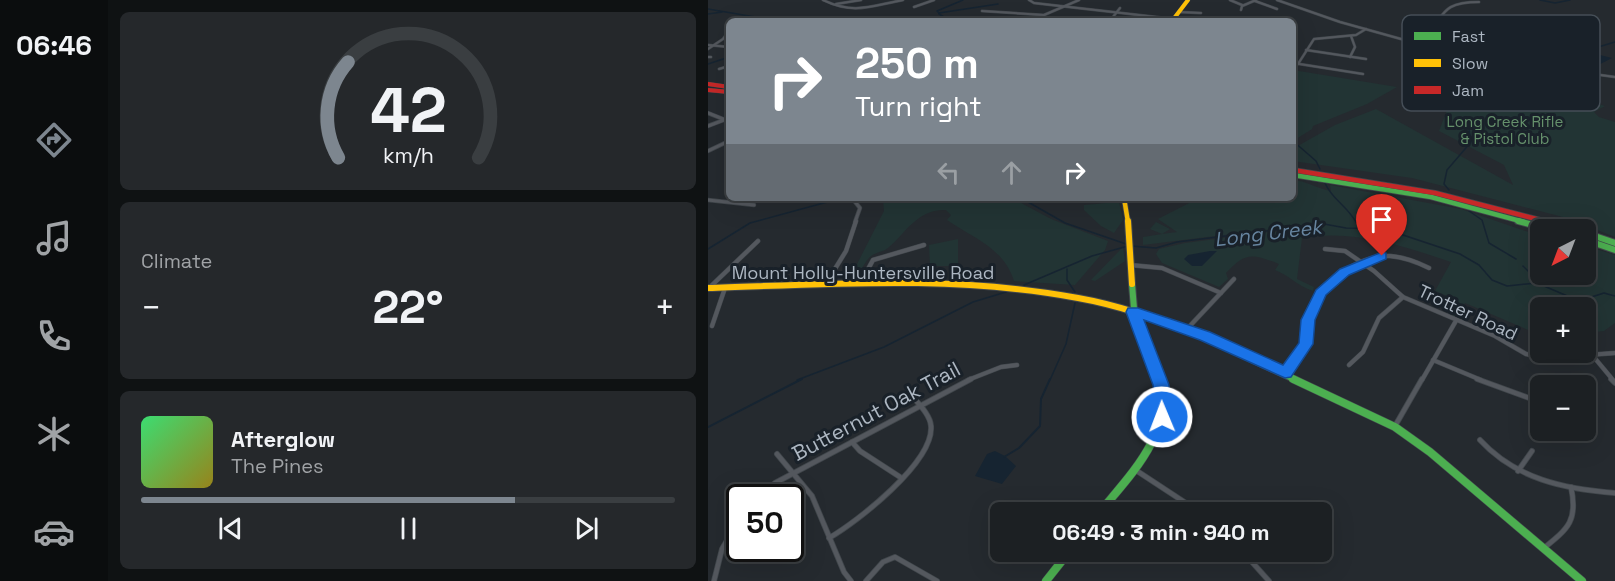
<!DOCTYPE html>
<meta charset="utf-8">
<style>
:root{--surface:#1c2023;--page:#25282b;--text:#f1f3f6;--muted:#a0a3a6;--line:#3a3e41;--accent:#7d868f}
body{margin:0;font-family:"Space Grotesk",sans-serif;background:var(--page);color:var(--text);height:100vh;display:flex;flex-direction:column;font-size:22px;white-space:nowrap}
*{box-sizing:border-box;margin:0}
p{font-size:20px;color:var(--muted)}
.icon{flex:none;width:33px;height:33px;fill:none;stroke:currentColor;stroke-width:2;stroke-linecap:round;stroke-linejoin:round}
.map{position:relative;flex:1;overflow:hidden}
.panel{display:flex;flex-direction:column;gap:12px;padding:12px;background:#0f1213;width:600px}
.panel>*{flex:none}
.guide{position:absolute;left:18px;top:18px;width:570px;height:183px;border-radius:9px;box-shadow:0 6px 24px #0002,0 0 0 2px var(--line);background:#7d868f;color:#fff;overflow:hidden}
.needle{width:39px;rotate:222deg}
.fabs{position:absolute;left:822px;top:219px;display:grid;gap:12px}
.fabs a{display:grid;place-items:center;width:66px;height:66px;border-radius:9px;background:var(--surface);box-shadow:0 6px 24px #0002,0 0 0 2px var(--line);font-size:30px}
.speed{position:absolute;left:18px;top:484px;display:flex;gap:12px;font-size:30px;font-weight:700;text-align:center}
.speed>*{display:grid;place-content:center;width:78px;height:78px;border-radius:50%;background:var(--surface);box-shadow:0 6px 24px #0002,0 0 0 2px var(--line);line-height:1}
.speed .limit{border:3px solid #111;border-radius:9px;background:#fff;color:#111}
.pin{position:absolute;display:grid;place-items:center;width:51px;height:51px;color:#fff;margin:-62px -26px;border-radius:50% 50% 50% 0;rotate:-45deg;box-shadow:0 0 6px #0007}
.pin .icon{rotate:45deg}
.me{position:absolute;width:66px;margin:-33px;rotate:359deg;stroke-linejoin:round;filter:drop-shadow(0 0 4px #0008)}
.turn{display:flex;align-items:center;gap:21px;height:126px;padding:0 30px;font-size:27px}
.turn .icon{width:78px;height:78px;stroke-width:2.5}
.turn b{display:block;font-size:42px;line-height:51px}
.lanes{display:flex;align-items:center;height:57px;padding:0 30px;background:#0003;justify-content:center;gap:30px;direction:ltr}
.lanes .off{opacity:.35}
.big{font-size:45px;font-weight:700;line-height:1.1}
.panel .widget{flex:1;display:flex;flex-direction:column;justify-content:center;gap:9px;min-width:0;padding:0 21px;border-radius:9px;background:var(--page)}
.panel .dial{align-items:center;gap:0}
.dial svg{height:156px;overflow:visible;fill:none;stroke:var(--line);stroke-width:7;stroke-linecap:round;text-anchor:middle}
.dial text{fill:var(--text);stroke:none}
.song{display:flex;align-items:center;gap:18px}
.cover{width:72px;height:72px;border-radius:9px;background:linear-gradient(135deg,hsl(140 70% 55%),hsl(50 70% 35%))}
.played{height:6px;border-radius:3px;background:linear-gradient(90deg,var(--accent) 70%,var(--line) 70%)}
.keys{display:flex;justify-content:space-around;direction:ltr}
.heat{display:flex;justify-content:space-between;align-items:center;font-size:33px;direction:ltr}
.trip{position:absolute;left:282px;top:502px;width:342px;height:60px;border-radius:9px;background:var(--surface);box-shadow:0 6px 24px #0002,0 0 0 2px var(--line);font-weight:700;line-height:60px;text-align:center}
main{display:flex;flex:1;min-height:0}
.menu{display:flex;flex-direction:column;width:108px;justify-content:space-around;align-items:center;background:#0b0d0e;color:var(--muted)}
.menu .icon{width:42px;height:42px}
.menu .selected{color:var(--accent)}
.menu b{font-size:27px;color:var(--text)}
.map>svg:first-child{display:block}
.green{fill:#223434}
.water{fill:#162431}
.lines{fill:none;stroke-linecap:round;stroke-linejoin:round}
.stream-far1{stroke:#162431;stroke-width:1.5}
.stream{stroke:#162431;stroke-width:2}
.street-far3-casing{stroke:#41474c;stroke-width:3}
.street-far2-casing{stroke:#41474c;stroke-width:4.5}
.street-far1-casing{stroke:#41474c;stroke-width:5}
.street-casing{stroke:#41474c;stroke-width:6}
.fast-far2-casing{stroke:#41474c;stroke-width:6}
.fast-far1-casing{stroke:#41474c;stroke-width:8}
.fast-casing{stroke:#41474c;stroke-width:9}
.slow-far2-casing{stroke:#41474c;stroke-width:4.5}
.slow-far1-casing{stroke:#41474c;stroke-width:6}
.slow-casing{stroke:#41474c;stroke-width:8}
.jam-far2-casing{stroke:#41474c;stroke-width:4.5}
.jam-far1-casing{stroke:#41474c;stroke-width:6}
.jam-casing{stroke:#41474c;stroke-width:8}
.street-far3{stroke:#54585e;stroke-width:2}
.street-far2{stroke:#54585e;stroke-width:3}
.street-far1{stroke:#54585e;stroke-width:4}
.street{stroke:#54585e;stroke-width:4.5}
.fast-far2{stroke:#4caf50;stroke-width:4.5}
.fast-far1{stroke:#4caf50;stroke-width:6}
.fast{stroke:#4caf50;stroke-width:8}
.slow-far2{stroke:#ffc107;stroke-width:4}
.slow-far1{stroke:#ffc107;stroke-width:4.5}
.slow{stroke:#ffc107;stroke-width:6}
.jam-far2{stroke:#c62828;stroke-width:4}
.jam-far1{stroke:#c62828;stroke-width:4.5}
.jam{stroke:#c62828;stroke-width:6}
.route{fill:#1a73e8;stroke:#114b97;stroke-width:1.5}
.labels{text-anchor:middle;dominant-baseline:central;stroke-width:6;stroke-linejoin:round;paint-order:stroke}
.far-park-label{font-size:15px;fill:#66916c;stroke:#192129}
.street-label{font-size:18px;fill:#adb7c2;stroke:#192129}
.water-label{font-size:20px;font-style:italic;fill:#6785a0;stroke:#192129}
.near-street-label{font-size:21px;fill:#adb7c2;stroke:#192129}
.key{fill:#192129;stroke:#454e57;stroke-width:1.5}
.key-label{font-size:16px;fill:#adb7c2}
</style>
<main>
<nav class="menu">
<b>06:46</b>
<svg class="icon selected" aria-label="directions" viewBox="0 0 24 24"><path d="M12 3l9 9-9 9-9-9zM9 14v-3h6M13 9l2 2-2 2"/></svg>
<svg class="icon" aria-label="music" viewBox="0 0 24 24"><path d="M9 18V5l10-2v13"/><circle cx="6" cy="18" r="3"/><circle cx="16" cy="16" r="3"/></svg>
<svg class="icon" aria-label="phone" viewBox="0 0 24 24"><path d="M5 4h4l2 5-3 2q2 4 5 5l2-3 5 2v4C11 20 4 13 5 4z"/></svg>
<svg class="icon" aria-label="climate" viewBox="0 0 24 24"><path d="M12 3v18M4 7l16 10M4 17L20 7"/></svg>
<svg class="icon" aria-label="car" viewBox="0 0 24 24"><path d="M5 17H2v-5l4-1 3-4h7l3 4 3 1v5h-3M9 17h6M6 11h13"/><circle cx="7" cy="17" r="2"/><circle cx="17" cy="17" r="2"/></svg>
</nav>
<section class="panel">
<div class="widget dial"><svg viewBox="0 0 100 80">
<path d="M14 69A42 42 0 1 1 86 69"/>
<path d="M14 69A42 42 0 0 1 19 20" stroke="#7d868f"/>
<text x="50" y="56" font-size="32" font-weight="700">42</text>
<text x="50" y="72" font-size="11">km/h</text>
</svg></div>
<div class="widget"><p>Climate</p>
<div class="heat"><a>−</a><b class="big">22°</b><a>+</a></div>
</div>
<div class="widget">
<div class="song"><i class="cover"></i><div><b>Afterglow</b><p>The Pines</p></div></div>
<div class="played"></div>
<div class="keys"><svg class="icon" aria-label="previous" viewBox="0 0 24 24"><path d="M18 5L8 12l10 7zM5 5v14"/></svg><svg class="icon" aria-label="pause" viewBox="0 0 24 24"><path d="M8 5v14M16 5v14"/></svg><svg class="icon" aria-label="next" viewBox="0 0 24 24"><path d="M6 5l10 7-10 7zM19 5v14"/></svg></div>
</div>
</section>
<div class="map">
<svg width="907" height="581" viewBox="0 0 907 581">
<rect width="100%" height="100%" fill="#252a2f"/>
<!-- green -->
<g class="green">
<path d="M585,70l104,17 -30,17 -54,22 -1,3 -19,12z"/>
<path d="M832,87l65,19 -11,6 5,5 16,5v115l-48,-19 -155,-40 -119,-17v-13l3,-1 39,-22 41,-16 137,76 -9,-20 -65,-34 13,-34 49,2 4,-8 15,2z"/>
<path d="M585,180c14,1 25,9 38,11l-1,-6 131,24 79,27v38h46v-28l29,9v68l-11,8 -18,2v-25h-46v27l-75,-32 -7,14 -6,-2 7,-14 -24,-10 16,-29c-48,-16 -97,-33 -149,-24l-5,41 17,8 -1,4c-16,-5 -24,-16 -38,-21l4,-6c-26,-10 -33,-13 -53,9l2,6 -9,8 -57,-24 -6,-9 3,-5 26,-6 85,-11h27l-1,-6 -153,19v-8l19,-3 -12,-5 6,-7 14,7 -8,5 15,-2 -19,-13 41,-21h94z"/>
<path d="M175,198h129l39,21 57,22 -3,9 -30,35 -61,-4c-10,-33 -41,-43 -67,-61l4,-5 -5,-5c-29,-1 -39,22 -58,38 -5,4 -12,4 -17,8 -9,7 -10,22 -22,24l35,-69z"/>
<path d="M411,202l4,18 -9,13 -13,-7 -17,-16v-5z"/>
<path d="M250,239v27h-28l-1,-21z"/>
<path d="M415,247l2,14 -30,20 -4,-1z"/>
</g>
<!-- water -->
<g class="water">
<path d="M876,51l28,7c-13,6 -22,15 -35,7l6,-7z"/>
<path d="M502,251h7l-15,15h-10l-8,-7 4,-4z"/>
<path d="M287,451l10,5 11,10 -14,18 -27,-8 12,-22z"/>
</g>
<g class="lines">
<!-- stream-far1 -->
<g class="stream-far1">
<path d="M832,0l15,3 15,-3"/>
<path d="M0,9l70,12"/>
<path d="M231,13l59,-9"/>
<path d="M231,13l-2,-2 26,-11"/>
<path d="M0,14l14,-2"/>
<path d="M231,14l5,3 -2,4"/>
<path d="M877,51l30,-9"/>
<path d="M0,64l21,-7"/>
<path d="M585,141l23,20 4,8"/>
<path d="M617,183c7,17 23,23 32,41l7,3"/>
<path d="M741,190l-5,-6 3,-14 24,-28 -3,-19"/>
<path d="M313,198l44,25 61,21"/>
<path d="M761,211l13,9 7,23 27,16"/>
<path d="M423,246l25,2 21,-6 147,-18 22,4 39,1 75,25 19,11 13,15 15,6 30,-3 42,18 25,-8 11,3"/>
<path d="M0,249l42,-26 92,-25"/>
<path d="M815,266l17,17"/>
<path d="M359,269v11l8,12"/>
<path d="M316,285l68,-29 36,-10"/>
<path d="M89,380l87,-33 89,-45 33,-10"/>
<path d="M342,380l16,-36 9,-41"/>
</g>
<!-- stream -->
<g class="stream">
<path d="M0,427l94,-48"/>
<path d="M296,457l15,-9 21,-22 1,-27 9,-20"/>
</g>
<!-- street-far3 casing -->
<g class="street-far3-casing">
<g id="street-far3">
<path d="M115,0c31,15 48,6 80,0"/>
<path d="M321,0l5,3 140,16"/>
<path d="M522,0l12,5"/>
<path d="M569,0l63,22 122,34 153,21"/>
<path d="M547,1l22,8"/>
<path d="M128,4l25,-4"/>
<path d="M206,7l20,-7"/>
<path d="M533,10l1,-4 14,-6"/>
<path d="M274,11l62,4 35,-15"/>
<path d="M471,12l22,1"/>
<path d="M405,17l7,-9"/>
<path d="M708,43c32,-21 17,-41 63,-41"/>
<path d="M0,45l21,2"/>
<path d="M0,49l15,-10 6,-8"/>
<path d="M598,50l60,9"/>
<path d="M0,57h3"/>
<path d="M642,57l5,-10 -4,-11"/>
<path d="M585,63l70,11"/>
<path d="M590,64l16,-25 42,-4 10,-6"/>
<path d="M11,69l10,-3"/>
</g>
</g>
<!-- street-far2 casing -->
<g class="street-far2-casing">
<g id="street-far2">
<path d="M0,113l15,6"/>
<path d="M0,126l21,-8"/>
<path d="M0,151l21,-10"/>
<path d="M144,198l8,10 -5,14"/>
<path d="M0,200l46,5"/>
</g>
</g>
<!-- street-far1 casing -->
<g class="street-far1-casing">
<g id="street-far1">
<path d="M617,249l20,2 29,20 29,26 92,39 31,18 21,4 68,-5"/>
<path d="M422,265l32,3 59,25"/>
<path d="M152,284l13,-24 51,-15"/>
<path d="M117,285l21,-34 10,-30"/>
<path d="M1,288l49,-47"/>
<path d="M4,326l13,-38"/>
<path d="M479,329l47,-50"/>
<path d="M885,356l20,24"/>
<path d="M725,360l48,20"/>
<path d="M641,365l14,-13 16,-34 24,-21"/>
<path d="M577,373c9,-11 19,-21 22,-35 2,-10 1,-21 5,-31 13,-27 47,-52 78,-51 13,1 27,6 39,12"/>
<path d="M260,380l33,-13 16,-2"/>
<path d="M714,380l35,-61"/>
</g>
</g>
<!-- street casing -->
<g class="street-casing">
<g id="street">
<path d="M769,379l63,23"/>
<path d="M903,379l4,4"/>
<path d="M687,426l27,-47"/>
<path d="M772,440c36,39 84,49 135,53"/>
<path d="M144,442l8,9 40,26"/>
<path d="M69,454l35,42 32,76 7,9"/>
<path d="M426,469l67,44"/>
<path d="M810,471l14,-20"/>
<path d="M49,498l18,-15 196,-104"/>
<path d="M121,538c28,-16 105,-76 102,-112 -1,-13 -16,-25 -23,-35"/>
<path d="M836,548c25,-20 34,-28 27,-61"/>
<path d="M535,552l26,29"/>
<path d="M6,581l8,-32 18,-31"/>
<path d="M158,581l17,-19 12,-5 42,24"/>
</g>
</g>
<!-- fast-far2 casing -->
<g class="fast-far2-casing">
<path id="fast-far2" d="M585,175l138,22 93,25"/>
</g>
<!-- fast-far1 casing -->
<g class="fast-far1-casing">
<g id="fast-far1">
<path d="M810,221l35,9"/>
<path d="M878,233l29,10"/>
<path d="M878,240l29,10"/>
<path d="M424,284l3,37 25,59"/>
<path d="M488,333l100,47"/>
</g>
</g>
<!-- fast casing -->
<g class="fast-casing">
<g id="fast">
<path d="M585,379l102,48 35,25 152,129"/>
<path d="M391,513c31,-38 76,-81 60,-134"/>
<path d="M338,581l23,-29"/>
</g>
</g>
<!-- slow-far2 casing -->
<g class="slow-far2-casing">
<path id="slow-far2" d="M464,21l16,-21"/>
</g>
<!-- slow-far1 casing -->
<g class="slow-far1-casing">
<path id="slow-far1" d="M416,198l4,24"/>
</g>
<!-- slow casing -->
<g class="slow-casing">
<g id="slow">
<path d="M420,221l4,63"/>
<path d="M0,288c123,-4 248,-13 370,10 40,7 79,21 118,35"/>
</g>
</g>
<!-- jam-far2 casing -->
<g class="jam-far2-casing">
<g id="jam-far2">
<path d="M0,84l21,3"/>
<path d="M0,90l21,2"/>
</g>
</g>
<!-- jam-far1 casing -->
<g class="jam-far1-casing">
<path id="jam-far1" d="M585,170l142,23 113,29"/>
</g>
<!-- jam casing -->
<g class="jam-casing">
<path id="jam" d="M835,221l31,9"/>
</g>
<!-- street-far3 -->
<use href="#street-far3" class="street-far3"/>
<!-- street-far2 -->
<use href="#street-far2" class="street-far2"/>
<!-- street-far1 -->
<use href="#street-far1" class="street-far1"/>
<!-- street -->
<use href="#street" class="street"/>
<!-- fast-far2 -->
<use href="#fast-far2" class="fast-far2"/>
<!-- fast-far1 -->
<use href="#fast-far1" class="fast-far1"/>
<!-- fast -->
<use href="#fast" class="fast"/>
<!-- slow-far2 -->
<use href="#slow-far2" class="slow-far2"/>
<!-- slow-far1 -->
<use href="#slow-far1" class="slow-far1"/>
<!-- slow -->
<use href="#slow" class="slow"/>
<!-- jam-far2 -->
<use href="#jam-far2" class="jam-far2"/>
<!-- jam-far1 -->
<use href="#jam-far1" class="jam-far1"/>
<!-- jam -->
<use href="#jam" class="jam"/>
</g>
<!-- route -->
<path class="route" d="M674,252l4,1v6l-37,16 -23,20 -11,25 -2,24 -22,33 -6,1 -85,-38 -56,-20 25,65 2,32 -9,6 -5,-2 -4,-36 -27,-73 2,-4h10l72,24 73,33 16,-22 2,-23 15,-30 24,-21z"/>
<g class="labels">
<!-- far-park labels -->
<g class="far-park-label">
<text x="797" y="121">Long Creek Rifle<tspan x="797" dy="17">&amp; Pistol Club</tspan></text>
</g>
<!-- street labels -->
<g class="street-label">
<text x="155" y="272">Mount Holly-Huntersville Road</text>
<text transform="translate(760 312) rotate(25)">Trotter Road</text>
</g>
<!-- water labels -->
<g class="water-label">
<text transform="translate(560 233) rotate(-7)">Long Creek</text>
</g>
<!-- near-street labels -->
<g class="near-street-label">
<text transform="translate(168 411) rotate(-28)">Butternut Oak Trail</text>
</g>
</g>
<!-- legend -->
<rect x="694" y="15" width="198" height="96" rx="9" class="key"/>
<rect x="706" y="32" width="27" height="8" fill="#4caf50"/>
<rect x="706" y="59" width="27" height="8" fill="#ffc107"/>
<rect x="706" y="86" width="27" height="8" fill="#c62828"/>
<g class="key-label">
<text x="744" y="42">Fast</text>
<text x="744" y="69">Slow</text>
<text x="744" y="96">Jam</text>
</g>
</svg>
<div class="fabs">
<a><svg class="needle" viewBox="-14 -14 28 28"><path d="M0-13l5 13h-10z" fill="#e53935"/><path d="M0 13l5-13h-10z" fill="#a0a3a6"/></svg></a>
<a>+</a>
<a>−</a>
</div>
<div class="speed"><div class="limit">50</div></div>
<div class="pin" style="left:674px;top:256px;background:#d93025"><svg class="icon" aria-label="arrive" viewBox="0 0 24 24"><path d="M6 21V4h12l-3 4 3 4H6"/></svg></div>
<svg class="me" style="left:454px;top:417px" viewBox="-20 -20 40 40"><circle r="17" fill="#1a73e8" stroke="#fff" stroke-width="3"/><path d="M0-11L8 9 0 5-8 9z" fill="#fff"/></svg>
<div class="trip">06:49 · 3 min · 940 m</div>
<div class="guide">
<div class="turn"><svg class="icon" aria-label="right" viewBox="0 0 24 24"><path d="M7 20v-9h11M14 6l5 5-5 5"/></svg><div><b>250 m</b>Turn right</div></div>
<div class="lanes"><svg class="icon off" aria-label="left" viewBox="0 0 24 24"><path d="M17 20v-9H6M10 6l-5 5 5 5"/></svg><svg class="icon off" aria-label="ahead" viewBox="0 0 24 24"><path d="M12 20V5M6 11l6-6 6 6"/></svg><svg class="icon" aria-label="right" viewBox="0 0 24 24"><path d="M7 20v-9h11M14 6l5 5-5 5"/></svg></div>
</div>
</div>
</main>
